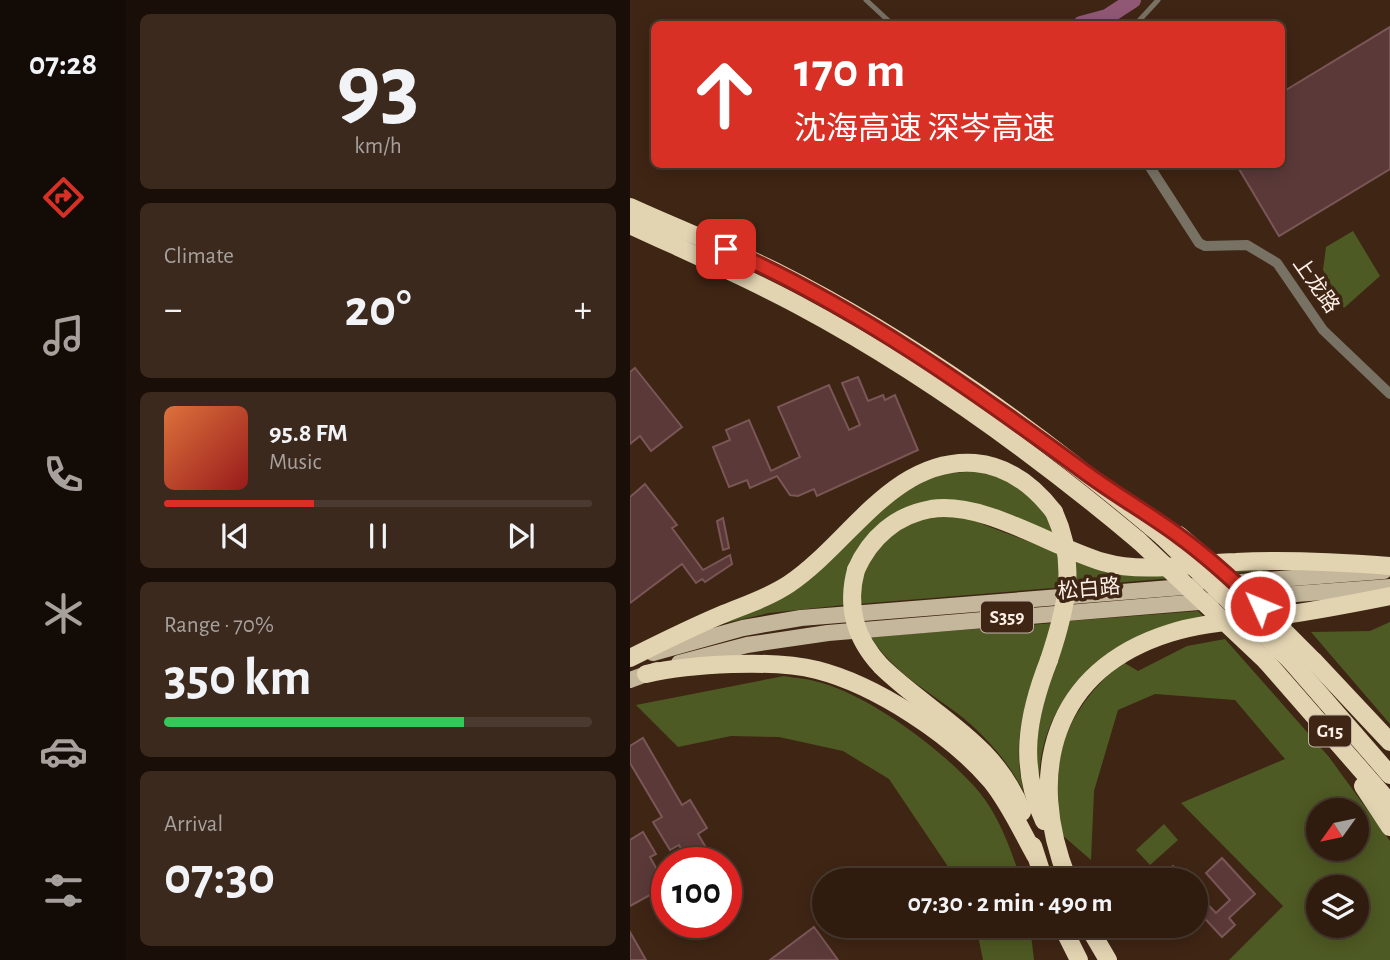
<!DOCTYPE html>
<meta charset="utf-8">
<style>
:root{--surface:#2f1c0f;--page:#3b291d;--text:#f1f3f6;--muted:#a7a19e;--line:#4a3a2f;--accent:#d93025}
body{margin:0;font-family:"Alegreya Sans","Noto Sans SC",sans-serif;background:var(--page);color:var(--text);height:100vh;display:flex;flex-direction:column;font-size:26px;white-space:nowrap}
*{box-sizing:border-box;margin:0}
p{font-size:23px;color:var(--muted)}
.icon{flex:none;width:38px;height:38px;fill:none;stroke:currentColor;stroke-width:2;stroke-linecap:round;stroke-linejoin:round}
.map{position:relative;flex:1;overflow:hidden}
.side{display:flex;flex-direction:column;gap:14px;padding:14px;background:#1a0f08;width:504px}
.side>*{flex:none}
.hud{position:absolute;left:21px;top:21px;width:634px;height:147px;border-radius:10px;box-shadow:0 4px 18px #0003,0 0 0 2px var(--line);background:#d93025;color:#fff;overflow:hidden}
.needle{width:46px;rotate:237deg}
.tools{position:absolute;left:676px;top:798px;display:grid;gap:14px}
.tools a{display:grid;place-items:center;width:63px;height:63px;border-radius:50%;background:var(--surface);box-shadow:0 4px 18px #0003,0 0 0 2px var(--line);font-size:35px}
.speed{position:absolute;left:21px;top:847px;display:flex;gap:14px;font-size:35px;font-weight:700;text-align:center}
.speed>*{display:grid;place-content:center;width:91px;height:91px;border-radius:50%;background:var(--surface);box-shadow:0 4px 18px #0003,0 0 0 2px var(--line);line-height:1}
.speed .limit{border:10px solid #d22;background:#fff;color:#111}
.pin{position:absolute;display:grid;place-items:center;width:60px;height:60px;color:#fff;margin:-30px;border-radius:14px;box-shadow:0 4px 10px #0006}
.me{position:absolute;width:77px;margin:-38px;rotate:314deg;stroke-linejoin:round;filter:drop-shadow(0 0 5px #0008)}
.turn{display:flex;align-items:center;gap:24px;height:147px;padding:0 28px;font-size:32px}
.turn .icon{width:91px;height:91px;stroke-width:2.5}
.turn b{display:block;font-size:49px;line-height:60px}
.big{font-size:52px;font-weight:700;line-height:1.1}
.side .card{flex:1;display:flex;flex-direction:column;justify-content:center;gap:10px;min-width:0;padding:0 24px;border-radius:10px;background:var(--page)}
.side .dial{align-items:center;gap:0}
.dial b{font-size:91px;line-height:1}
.song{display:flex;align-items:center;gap:21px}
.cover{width:84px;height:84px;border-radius:10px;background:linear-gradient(135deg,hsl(20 70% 55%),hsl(0 70% 35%))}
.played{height:7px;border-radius:4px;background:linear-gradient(90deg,var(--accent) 35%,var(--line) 35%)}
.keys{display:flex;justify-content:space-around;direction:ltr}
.heat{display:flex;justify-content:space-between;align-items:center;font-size:38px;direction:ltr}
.charge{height:10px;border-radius:5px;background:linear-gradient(90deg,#34c759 70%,var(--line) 0)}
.trip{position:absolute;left:182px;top:868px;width:396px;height:70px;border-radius:35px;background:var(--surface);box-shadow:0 4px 18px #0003,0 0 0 2px var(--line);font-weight:700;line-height:70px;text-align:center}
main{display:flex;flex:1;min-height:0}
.tab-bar{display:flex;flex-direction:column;width:126px;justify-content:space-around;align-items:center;background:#130b06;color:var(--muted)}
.tab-bar .icon{width:49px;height:49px}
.tab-bar .selected{color:var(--accent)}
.tab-bar b{font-size:32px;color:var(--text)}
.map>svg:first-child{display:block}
.green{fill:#4e5a23;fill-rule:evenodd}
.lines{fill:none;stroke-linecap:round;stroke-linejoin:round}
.river{stroke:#915876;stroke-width:16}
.building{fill:#5b3939;stroke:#7a5656;stroke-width:2}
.service{stroke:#787264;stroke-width:5}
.minor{stroke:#787264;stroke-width:10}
.primary{stroke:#c4b79b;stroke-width:16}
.motorway{stroke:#e2d3b1;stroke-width:18}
.motorway-bridge{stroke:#e2d3b1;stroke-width:18}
.route-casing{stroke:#8d1f18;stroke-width:18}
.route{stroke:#d93025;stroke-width:12}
.labels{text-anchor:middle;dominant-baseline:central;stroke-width:7;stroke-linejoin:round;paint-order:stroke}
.shield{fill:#3f2514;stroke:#c4b2a8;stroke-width:2}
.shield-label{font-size:19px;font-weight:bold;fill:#fdefe7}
.street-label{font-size:21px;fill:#fdefe7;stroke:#3f2514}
</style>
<main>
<nav class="tab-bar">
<b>07:28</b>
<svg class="icon selected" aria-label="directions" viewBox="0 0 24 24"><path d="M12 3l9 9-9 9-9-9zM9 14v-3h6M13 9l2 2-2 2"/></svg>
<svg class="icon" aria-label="music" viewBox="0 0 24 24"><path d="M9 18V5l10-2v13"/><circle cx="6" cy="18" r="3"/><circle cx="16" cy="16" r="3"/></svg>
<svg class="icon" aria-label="phone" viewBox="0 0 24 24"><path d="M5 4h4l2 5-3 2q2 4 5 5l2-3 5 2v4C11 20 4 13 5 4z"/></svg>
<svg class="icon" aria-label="climate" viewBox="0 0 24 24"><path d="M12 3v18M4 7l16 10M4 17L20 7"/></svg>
<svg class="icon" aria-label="car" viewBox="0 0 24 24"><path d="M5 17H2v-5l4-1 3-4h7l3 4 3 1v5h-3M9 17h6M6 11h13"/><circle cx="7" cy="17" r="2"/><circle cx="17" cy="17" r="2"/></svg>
<svg class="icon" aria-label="filters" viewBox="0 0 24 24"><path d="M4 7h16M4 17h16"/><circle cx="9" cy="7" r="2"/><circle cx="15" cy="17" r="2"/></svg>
</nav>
<section class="side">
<div class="card dial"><b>93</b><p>km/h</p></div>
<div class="card"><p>Climate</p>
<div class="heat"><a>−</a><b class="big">20°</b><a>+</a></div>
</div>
<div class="card">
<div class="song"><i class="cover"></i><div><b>95.8 FM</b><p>Music</p></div></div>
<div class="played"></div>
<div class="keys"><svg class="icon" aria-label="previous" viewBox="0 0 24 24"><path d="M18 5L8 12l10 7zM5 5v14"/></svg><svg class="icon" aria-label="pause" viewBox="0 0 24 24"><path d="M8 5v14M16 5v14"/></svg><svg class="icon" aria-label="next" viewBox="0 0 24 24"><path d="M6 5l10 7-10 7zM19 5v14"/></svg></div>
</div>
<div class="card"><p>Range · 70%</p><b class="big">350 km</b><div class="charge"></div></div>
<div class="card"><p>Arrival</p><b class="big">07:30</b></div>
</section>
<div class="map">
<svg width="760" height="960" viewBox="0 0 760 960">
<rect width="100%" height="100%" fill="#3f2514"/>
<!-- green -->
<g class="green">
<path d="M723,231l27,45 -36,32 -21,-38 3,-23z"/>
<path d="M352,471c37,13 60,30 76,67l-56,-22 -109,-1 -49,90 -75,8 -65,15 46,-17 140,-109 44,-28z"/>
<path d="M302,516h29l128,48 221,3 -452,37c1,-30 15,-61 41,-77 9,-6 23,-8 33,-11z"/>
<path d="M568,611l6,6c-87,12 -165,74 -165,167 -10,-58 14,-108 31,-163z"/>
<path d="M760,622v102l-79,-92 59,-1z"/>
<path d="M425,623c-20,56 -48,108 -31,169 -16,-31 -40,-58 -67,-79 -31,-23 -66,-43 -86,-76z"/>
<path d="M595,639l104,118 61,84v119h-161l54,-54 -102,-103 104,-44 -50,-59 -80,-6 -37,16 -24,81 -3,69 -30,-26c-17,-71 7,-127 62,-172l15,9 49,-25zM688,810h38v39h-38zM688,887h38v39h-38z"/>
<path d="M154,676c12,2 26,3 38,7 50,14 125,70 158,110 20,25 31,57 41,87h-64l-68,-101 -46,-28 -64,-14 -48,-1 -53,11 -42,-42z"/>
<path d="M534,824l14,16 -28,25 -14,-15z"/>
<path d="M346,926h54l4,34h-51z"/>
</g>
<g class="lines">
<!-- river -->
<path class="river" d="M451,24l26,-7 26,-17"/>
</g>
<!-- building -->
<g class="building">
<path d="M760,27v142l-111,67 -43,-72h45v-71z"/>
<path d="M5,368l47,59 -31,24 -11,-15 -10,8v-72z"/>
<path d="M228,377l10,24 15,-6 2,5 10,-5 23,55 -101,46 -3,-7 -16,7 -8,-1 -13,-19 -27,12 -3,-8 -18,7 -16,-40 17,-7 -4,-10 23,-10 22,51 29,-14 -22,-50 51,-22 20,45 11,-5 -18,-42z"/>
<path d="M15,484l32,41 -5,3 31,42 27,-15 2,9 -27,18 -3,-3 -6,4 -14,-19 -52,39v-106z"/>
<path d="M93,518l6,30 -6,2 -6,-29z"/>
<path d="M13,738l39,67 8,-5 17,28 -9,6 17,29h-26l-10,-18 -9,5 -17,-28 9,-5 -32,-54v-17z"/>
<path d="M13,832l13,22 -6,3 16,29 -36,20v-66z"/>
<path d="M592,858l33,36 -26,24 6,7 -13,12 -27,-29v-17l21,22 14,-13 -24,-27z"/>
<path d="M543,866l13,14h-16l-5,-6z"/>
<path d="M184,927l24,33h-68z"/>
<path d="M0,932l16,28h-16z"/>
</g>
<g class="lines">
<!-- service -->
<g class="service">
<path d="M236,0l26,24"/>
<path d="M506,24l22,-24"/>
</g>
<!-- minor -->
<path class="minor" d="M518,164l51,79 6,3 42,-1 30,18 46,67 67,64"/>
<!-- primary -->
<g class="primary">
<path d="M598,583l156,-12"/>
<path d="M611,598l149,-11"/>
<path d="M23,653l90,-25 58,-10 395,-32"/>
<path d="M49,663l68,-18 81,-12 383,-32"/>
<path d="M0,680l27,-10"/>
</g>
<!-- motorway -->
<g class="motorway">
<path d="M0,207c48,22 98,41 145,64 141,71 269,165 388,266"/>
<path d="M0,225c56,26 114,51 168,80 122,65 235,147 341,236"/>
<path d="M226,570c14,-32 40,-55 75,-61 54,-8 120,38 172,53 41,12 90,1 133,0 51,-3 102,0 154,4"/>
<path d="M0,658c30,-15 60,-30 91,-43 24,-10 47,-17 68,-31 60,-40 104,-127 186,-121 34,3 59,23 79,49"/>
<path d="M636,661l124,142"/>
<path d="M661,661l99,114"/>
<path d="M684,661l76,81"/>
<path d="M251,666c50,49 115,76 141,146"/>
<path d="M16,674c44,-10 127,-15 171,-4 59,15 135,65 174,111 18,22 30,49 44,74"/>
<path d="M733,786l27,41"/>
<path d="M414,821c-26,-55 -17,-105 5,-161"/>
<path d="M403,846l11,34"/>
<path d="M438,880c-43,-107 -16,-210 102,-247 31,-10 67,-12 99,-16 41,-5 81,-13 121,-21"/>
<path d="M432,926l17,34"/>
<path d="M458,926l20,34"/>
</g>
<!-- motorway-bridge -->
<g class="motorway-bridge">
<path d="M549,535l61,52 74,74"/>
<path d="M533,537l128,124"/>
<path d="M509,541l127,120"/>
<path d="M226,570c-10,37 -1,68 25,96"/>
<path d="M419,660c17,-51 29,-96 5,-148"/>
</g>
</g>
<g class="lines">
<!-- route casing -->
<g class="route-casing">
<path id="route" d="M96,249c128,57 243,138 356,221 32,24 66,43 97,66 29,21 55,45 81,70"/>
</g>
<!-- route -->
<use href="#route" class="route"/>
</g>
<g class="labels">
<!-- shield labels -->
<g class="shield">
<rect x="351" y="601.5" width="52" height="31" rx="5"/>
<rect x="679" y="715.5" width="42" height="31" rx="5"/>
</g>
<g class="shield-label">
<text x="377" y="617">S359</text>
<text x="700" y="731">G15</text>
</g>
<!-- street labels -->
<g class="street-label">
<text transform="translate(686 285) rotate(55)">上龙路</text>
<text transform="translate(459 589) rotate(-5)">松白路</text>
</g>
</g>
</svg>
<div class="tools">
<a><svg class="needle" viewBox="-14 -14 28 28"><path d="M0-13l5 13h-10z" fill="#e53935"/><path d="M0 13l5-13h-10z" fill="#a7a19e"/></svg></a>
<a><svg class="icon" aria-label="layers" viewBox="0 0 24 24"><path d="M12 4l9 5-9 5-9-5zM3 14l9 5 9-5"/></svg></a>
</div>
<div class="speed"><div class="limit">100</div></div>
<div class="pin" style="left:96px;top:249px;background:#d93025"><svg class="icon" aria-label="arrive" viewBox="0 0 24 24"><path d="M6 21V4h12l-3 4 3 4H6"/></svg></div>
<svg class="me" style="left:630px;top:606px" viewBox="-20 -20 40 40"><circle r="17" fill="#d93025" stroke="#fff" stroke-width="3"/><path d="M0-11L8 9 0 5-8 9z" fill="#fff"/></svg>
<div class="trip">07:30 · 2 min · 490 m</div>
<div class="hud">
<div class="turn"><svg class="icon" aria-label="ahead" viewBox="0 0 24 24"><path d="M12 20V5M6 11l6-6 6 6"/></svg><div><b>170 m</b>沈海高速 深岑高速</div></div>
</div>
</div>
</main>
